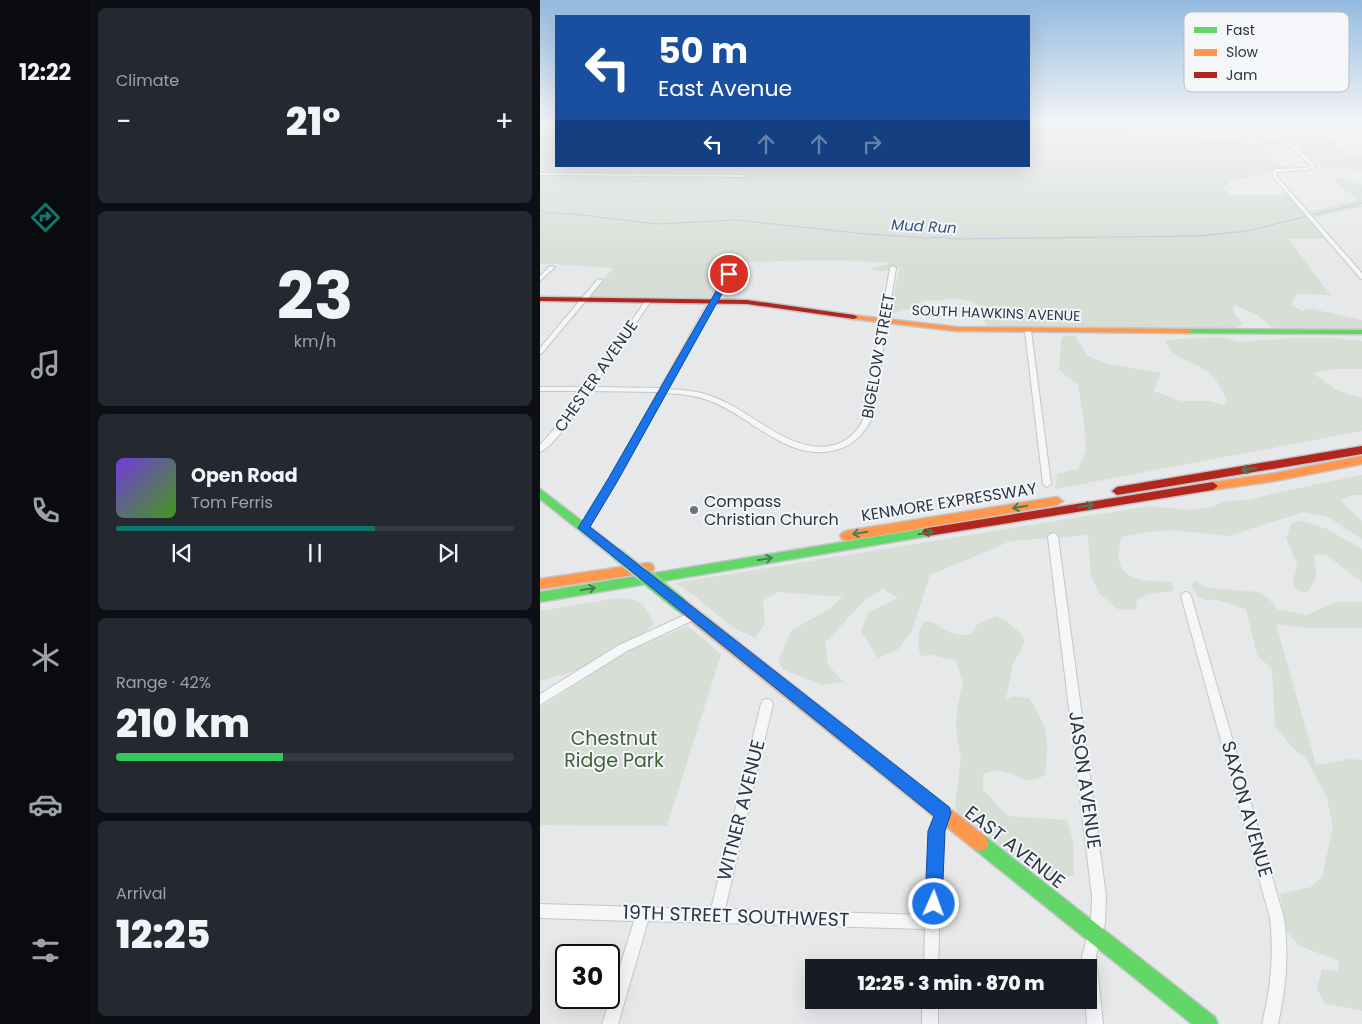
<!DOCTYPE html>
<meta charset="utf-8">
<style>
:root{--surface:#171b24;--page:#242831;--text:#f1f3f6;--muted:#9ea1a6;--line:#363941;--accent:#0f766e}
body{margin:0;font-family:Poppins,sans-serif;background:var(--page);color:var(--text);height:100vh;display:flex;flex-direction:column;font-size:19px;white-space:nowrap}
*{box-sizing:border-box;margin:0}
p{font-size:16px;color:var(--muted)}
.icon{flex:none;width:28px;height:28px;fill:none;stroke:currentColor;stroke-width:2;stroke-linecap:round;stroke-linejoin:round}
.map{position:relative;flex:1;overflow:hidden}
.details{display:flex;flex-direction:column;gap:8px;padding:8px;background:#0d0f14;width:450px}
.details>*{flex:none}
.top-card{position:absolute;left:15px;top:15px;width:475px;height:152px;border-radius:0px;box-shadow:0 5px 20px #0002;background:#1a4fa0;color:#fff;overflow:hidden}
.speed{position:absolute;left:15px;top:944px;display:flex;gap:10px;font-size:25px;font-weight:700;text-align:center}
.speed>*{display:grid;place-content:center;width:65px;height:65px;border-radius:50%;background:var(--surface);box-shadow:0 5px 20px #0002;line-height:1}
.speed .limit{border:2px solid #111;border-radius:8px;background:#fff;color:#111}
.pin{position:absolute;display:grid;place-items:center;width:42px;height:42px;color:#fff;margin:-21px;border:2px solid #fff;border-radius:50%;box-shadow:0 1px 5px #0007}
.me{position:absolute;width:55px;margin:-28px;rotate:2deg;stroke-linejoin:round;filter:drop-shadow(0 0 4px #0008)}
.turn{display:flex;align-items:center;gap:18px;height:105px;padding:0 20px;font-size:22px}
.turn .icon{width:65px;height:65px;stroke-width:2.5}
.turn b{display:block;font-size:35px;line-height:42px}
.lanes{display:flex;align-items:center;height:48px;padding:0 20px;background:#0003;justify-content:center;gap:25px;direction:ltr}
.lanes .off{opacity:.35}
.big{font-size:38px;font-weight:800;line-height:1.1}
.details .card{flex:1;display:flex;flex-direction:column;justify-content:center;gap:8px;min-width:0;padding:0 18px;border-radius:8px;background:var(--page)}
.details .dial{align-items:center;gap:0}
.dial b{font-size:65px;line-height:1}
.song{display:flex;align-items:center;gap:15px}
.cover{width:60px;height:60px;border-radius:8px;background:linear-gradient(135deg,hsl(260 70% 55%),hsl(100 70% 35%))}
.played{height:5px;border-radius:2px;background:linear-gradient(90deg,var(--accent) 65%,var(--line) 65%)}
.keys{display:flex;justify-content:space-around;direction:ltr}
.heat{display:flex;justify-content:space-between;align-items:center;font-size:28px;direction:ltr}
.charge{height:8px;border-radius:4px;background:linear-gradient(90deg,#34c759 42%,var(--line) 0)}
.trip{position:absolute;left:265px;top:959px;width:292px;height:50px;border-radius:0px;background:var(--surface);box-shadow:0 5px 20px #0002;font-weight:800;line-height:50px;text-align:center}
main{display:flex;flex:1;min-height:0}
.tabs{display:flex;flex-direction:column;width:90px;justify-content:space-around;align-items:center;background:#090b0e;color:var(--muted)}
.tabs .icon{width:35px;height:35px}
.tabs .selected{color:var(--accent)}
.tabs b{font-size:22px;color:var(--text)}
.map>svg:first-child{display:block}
.green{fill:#d6ded6}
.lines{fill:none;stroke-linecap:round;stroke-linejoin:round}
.stream{stroke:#b4c4d5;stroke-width:1}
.street-casing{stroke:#c4c6c8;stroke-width:2}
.fast-casing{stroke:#c4c6c8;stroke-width:3}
.slow-casing{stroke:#c4c6c8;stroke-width:3}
.jam-casing{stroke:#c4c6c8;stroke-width:3}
.street{fill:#f5f6f7;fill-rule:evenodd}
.fast{fill:#63d668;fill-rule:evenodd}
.slow{fill:#ff974d;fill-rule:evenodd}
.jam{fill:#b3261e;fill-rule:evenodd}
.fast-bridge-far1-casing{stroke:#c4c6c8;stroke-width:14;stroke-linecap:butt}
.fast-bridge-casing{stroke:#c4c6c8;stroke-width:16;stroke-linecap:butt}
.fast-bridge-far1{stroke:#63d668;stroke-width:11}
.fast-bridge{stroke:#63d668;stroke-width:14}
.oneway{stroke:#447d55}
.route{fill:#1a73e8;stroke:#114b97}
.poi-dot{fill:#6c737f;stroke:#f4f6f9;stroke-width:2}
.labels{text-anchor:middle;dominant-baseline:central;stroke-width:4;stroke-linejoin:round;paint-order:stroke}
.far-street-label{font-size:14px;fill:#2b3445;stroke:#f4f6f9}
.far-water-label{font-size:15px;font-style:italic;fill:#34527a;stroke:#f4f6f9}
.street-label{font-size:16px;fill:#2b3445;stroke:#f4f6f9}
.poi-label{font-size:16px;fill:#2b3445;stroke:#f4f6f9;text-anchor:start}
.near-park-label{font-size:19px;fill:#3f6138;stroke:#f4f6f9}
.near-street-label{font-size:19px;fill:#2b3445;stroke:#f4f6f9}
.key{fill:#f4f6f9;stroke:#b8bcc3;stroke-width:1}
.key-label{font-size:14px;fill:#2b3445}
</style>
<main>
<nav class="tabs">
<b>12:22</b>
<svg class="icon selected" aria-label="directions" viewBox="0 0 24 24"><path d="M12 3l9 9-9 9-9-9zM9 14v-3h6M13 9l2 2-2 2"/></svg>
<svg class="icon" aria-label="music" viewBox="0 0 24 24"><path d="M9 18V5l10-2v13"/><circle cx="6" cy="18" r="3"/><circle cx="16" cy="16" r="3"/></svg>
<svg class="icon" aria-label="phone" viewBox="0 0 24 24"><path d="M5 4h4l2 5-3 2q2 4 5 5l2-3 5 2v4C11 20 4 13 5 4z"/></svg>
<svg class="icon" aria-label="climate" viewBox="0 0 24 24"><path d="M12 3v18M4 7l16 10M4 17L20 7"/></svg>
<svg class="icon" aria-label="car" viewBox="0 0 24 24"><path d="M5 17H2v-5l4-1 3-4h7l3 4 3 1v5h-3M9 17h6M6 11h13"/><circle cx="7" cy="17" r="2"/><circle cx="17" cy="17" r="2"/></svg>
<svg class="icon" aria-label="filters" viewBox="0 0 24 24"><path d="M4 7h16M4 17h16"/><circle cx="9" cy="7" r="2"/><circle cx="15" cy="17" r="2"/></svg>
</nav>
<section class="details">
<div class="card"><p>Climate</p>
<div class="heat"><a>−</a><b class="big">21°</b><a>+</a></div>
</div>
<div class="card dial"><b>23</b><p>km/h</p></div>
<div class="card">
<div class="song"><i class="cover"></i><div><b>Open Road</b><p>Tom Ferris</p></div></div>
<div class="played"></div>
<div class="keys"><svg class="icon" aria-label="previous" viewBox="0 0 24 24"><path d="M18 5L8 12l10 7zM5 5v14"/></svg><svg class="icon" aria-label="pause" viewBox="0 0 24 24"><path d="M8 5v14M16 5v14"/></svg><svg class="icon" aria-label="next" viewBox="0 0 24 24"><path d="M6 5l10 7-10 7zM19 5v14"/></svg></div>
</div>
<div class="card"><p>Range · 42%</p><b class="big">210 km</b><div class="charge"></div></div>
<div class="card"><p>Arrival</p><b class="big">12:25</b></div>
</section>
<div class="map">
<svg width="822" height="1024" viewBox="0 0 822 1024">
<rect width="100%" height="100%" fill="#e6e8ea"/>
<!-- green -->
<g class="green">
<path d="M0,122h16v44h473v-44h188l2,4 -4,2h-35l-24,-4 -23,2 -2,3h28l12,4h11l31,8 37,2 35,-2 -2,3 -20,3 15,17 12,3 -49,12 -13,1 1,4 -6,3 7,8h60l38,44h-40l43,56 -35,-1 -5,11 11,6 6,-3 54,12v10l-88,-2 -17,-13 -22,-10 -2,6 10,13 -11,5 -215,-1 -1,-2h-27l-5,-5v-11l-10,-8 -19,-4 -18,3 -12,-1 -15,9 -21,5 11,-46 -16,3 -12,-1v-2l20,-5c-50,-4 -100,-2 -150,-1l-10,4 -19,30 -4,3 -119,-1 23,-30 -73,-5v-92l3,-5 -3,-1z"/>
<path d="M730,122h48l-2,2 8,6 -40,1 -5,-1z"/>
<path d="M745,133h38l24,21 15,1v15l-40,-3 -14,-11z"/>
<path d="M801,177l21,8v22l-45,10 -8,-5 47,-12v-3l-14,-8 -9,-11z"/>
<path d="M534,335l14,21 20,8 53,9 -7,18 27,10h28l14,4 4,-5c-4,-9 -9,-18 -17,-26 -13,-13 -39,-14 -45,-34l54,-3 22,5 52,-4h40l29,3v28h-28l-21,4 25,18 24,7v33l-307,58 2,-15 21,-5 8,-18 -2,-29 -6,-37 -19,-15 2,-28 2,-6z"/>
<path d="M822,475v20h-9l-13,5 22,21v18l-34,-22 -24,-5 -76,24 -56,-6 -24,2 -27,5c-1,7 -3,17 -2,24 5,22 35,20 52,21l3,9 -27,3 -11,7 1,9 -20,-1 -19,-17 -7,-16 -3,-41 -77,6 -81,34 -18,56 -15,19 -19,8 -17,-27 7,-18 30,-15 -15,-9 -18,11 -40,43 3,22 16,17 -21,3 -39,-15 -6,-8 13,-31 38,-22 14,-12 -66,-5 -14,9 2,23 -10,14 -23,-11 -37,-31 -20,-13 474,-77 41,4 22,-3 13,-6 24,-1 31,-8z"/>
<path d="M760,520l27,9 35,20v33l-37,-28 -12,1c5,17 6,23 -7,38l-9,-3 -4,-7 4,-19 -11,-26 5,-14z"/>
<path d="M656,581l12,7 50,4 10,6 9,11 30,6 28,-13h27v26h-56l-30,-4 40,141 33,-6 13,1v251l-38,-8 -7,-15 5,-19 16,2 1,-10 -39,-15 -13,-14 -7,-38 31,-7 11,-10 11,-50 -6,-29 -21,-40 -11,-8 -20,-23 -3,-58 -15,-14 -11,-46 -32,-10 -7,2 -9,-5 -7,-10z"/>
<path d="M78,598c24,1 25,6 37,26l-44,32 -36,15 -35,10v-70z"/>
<path d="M455,616c14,6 23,12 30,26l-12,22 -7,35 10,-3 13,2c20,30 20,42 16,77 -19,12 -27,-2 -46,-4 -5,-1 -11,2 -16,3v15l24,27 60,4 6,20 1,35 -19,5 -65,-37 -32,-25 -3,-12 6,-47 -5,-31 1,-19 6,-28 -8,-21 -24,-5 -10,1c-5,-12 -3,-21 2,-34h10c12,9 21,14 37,13l8,-11z"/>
<path d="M148,626l33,28 -54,172 -127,-1v-117l75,-50 36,-17z"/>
</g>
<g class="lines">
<!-- stream -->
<g class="stream">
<path d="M0,210l8,3 25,1 84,10 79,-4 130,14 61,4 17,-1 8,2 247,-3 48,-5 60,-15"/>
<path d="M773,215l49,-12"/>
</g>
<!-- street casing -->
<g class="street-casing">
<g id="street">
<path d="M725,122h4l10,9 83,1v2h-80l34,32 -9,4 -31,2 2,6 84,95v6l-2,-1 -86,-100 -2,-6 3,-3 31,-1 5,-2 -34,-32 -128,-1 -2,-1 2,-1h126z"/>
<path d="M1,164l4,1 -5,4v-3z"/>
<path d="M0,173l203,2 2,1 -2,1 -203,-2z"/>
<path d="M10,266l5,1 -15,14v-5z"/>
<path d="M353,266l3,2 -24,150c-8,16 -18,27 -36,32 -48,13 -85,-34 -126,-49 -14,-6 -30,-7 -45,-8l-49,89 -29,48h-6l-1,-2 1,-2 28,-46 49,-88 -68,-1c-11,16 -33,53 -50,61v-7l23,-26 20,-28h-43v-4h46l60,-87 2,-1 3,2 -58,86 67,1 49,-87 20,-32 3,-2 3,2 -20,32 -48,88c17,1 34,2 49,9 37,14 76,58 118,47 14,-4 24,-14 30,-27l26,-150z"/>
<path d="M58,279l5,1 -61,73 -2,1v-6z"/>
<path d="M488,329l3,2 20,153 -4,3 -4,-3 -18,-153z"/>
<path d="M513,533l3,1 2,3 48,359 -1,27 -9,33 7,68h-16l-2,-24h4v-32h-6l-1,-12 9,-33 1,-27 -44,-359 2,-3z"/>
<path d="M646,592l3,1 2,3 93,322c5,38 2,69 -6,106h-16c9,-37 12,-68 8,-106l-89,-322 2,-3z"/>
<path d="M154,611l4,1 1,3 -1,3 -71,33 -87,54v-11l79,-49z"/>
<path d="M227,699l4,1 2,4 -48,205 201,6 5,-91 8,-15 4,-2 4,2 2,4 -6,12 -1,8 -4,135h-14l1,-39 -277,-8 -30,103h-16l32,-103 -94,-3v-14l171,5 50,-205 2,-4z"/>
<rect x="382" y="1000" width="16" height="24"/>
</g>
</g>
<!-- fast casing -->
<g class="fast-casing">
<g id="fast">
<path d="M645,329l177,1v4l-174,-1h-3z"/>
<path d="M0,489l81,62 2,3 -2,3h-8l-73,-58z"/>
<path d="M388,528l4,1 2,3 -2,3 -4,1 -388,66v-10z"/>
<path d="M440,835l6,2 229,180 3,7h-26l-218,-175 -2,-6 2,-6z"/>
</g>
</g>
<!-- slow casing -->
<g class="slow-casing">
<g id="slow">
<path d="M311,315l105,12 232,2 4,2 -4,2 -232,-2 -102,-12h-3z"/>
<path d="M822,456v8l-87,17 -62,9 -5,-4 5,-4 62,-9z"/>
<path d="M517,497l6,4 -6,4 -211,36 -4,-2 -2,-3 2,-3 4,-2z"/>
<path d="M108,563l4,1 2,4 -2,4 -4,1 -108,16v-10z"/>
<path d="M141,600l5,1 300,236 2,6 -2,6 -6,2 -6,-2 -298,-240 -1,-4 1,-4z"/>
</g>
</g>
<!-- jam casing -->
<g class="jam-casing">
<g id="jam">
<path d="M0,297l207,3 107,15 4,2 -4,2 -107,-15 -207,-3z"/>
<path d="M822,446v8l-245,41 -5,-4 5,-4z"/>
<path d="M673,482l5,4 -5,4 -285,46 -4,-1 -2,-3 2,-3 4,-1z"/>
</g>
</g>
<!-- street -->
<use href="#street" class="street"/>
<!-- fast -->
<use href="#fast" class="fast"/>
<!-- slow -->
<use href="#slow" class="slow"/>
<!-- jam -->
<use href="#jam" class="jam"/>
<!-- fast-bridge-far1 casing -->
<g class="fast-bridge-far1-casing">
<path id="fast-bridge-far1" d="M77,554l29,23"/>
</g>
<!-- fast-bridge casing -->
<g class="fast-bridge-casing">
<path id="fast-bridge" d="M105,576l36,29"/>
</g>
<!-- fast-bridge-far1 -->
<use href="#fast-bridge-far1" class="fast-bridge-far1"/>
<!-- fast-bridge -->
<use href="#fast-bridge" class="fast-bridge"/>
</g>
<!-- one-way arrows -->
<defs><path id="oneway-shaft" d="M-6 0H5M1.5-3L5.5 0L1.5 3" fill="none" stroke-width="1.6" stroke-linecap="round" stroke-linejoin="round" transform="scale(1.25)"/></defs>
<g class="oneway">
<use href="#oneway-shaft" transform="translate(709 469) rotate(171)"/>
<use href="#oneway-shaft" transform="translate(546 506) rotate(-10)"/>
<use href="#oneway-shaft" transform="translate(480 507) rotate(171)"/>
<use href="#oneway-shaft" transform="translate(320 533) rotate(171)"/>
<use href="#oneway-shaft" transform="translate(386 533) rotate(-9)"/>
<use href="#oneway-shaft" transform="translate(225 559) rotate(-9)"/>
<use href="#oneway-shaft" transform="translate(48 589) rotate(-10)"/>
</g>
<!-- sky -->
<linearGradient id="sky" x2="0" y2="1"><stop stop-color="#93bae0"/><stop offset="0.46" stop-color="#f4f5f6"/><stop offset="1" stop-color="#f4f5f6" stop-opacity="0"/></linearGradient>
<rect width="822" height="265" fill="url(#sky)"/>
<!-- route -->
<path class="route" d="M187,272l6,2 -116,208 -27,45 359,280 2,6 -6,18 -3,73 -2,7 -6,2 -7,-2 -2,-7 3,-73 6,-15 -356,-288 30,-49z"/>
<!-- markers -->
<circle class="poi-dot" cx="154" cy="510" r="5"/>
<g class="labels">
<!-- far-street labels -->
<g class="far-street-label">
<text transform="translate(456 313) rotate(2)">SOUTH HAWKINS AVENUE</text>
</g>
<!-- far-water labels -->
<g class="far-water-label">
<text transform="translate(384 226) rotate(3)">Mud Run</text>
</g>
<!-- street labels -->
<g class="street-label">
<text transform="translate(338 356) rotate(-80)">BIGELOW STREET</text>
<text transform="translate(56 376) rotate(-55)">CHESTER AVENUE</text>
<text transform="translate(409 502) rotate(-9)">KENMORE EXPRESSWAY</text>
</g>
<!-- poi labels -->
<g class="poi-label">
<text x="164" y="501">Compass<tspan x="164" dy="18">Christian Church</tspan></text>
</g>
<!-- near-park labels -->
<g class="near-park-label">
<text x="74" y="738">Chestnut<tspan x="74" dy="22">Ridge Park</tspan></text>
</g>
<!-- near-street labels -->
<g class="near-street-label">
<text transform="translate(545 780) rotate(82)">JASON AVENUE</text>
<text transform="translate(707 809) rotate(74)">SAXON AVENUE</text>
<text transform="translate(201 810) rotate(-76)">WITNER AVENUE</text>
<text transform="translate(475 847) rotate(38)">EAST AVENUE</text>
<text transform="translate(196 916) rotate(2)">19TH STREET SOUTHWEST</text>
</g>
</g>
<!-- legend -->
<rect x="644" y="12" width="165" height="80" rx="8" class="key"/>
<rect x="654" y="27" width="23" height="6" fill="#63d668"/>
<rect x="654" y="49" width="23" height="7" fill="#ff974d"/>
<rect x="654" y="72" width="23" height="6" fill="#b3261e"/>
<g class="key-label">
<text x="686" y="35">Fast</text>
<text x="686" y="57">Slow</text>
<text x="686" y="80">Jam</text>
</g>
</svg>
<div class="speed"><div class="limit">30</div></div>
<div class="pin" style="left:189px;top:274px;background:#d93025"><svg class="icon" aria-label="arrive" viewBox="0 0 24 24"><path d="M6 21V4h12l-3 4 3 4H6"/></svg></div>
<svg class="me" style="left:394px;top:904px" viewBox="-20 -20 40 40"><circle r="17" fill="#1a73e8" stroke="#fff" stroke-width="3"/><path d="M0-11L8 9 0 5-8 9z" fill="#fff"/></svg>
<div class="trip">12:25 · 3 min · 870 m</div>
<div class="top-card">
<div class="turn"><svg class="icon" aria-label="left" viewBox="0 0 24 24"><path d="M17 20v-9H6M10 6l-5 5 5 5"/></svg><div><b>50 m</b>East Avenue</div></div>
<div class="lanes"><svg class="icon" aria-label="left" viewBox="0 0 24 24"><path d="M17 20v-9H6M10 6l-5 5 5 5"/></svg><svg class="icon off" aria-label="ahead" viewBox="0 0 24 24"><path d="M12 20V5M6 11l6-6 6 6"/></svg><svg class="icon off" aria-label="ahead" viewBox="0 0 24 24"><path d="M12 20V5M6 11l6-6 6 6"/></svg><svg class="icon off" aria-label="right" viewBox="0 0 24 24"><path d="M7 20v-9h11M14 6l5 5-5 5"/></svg></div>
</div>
</div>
</main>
